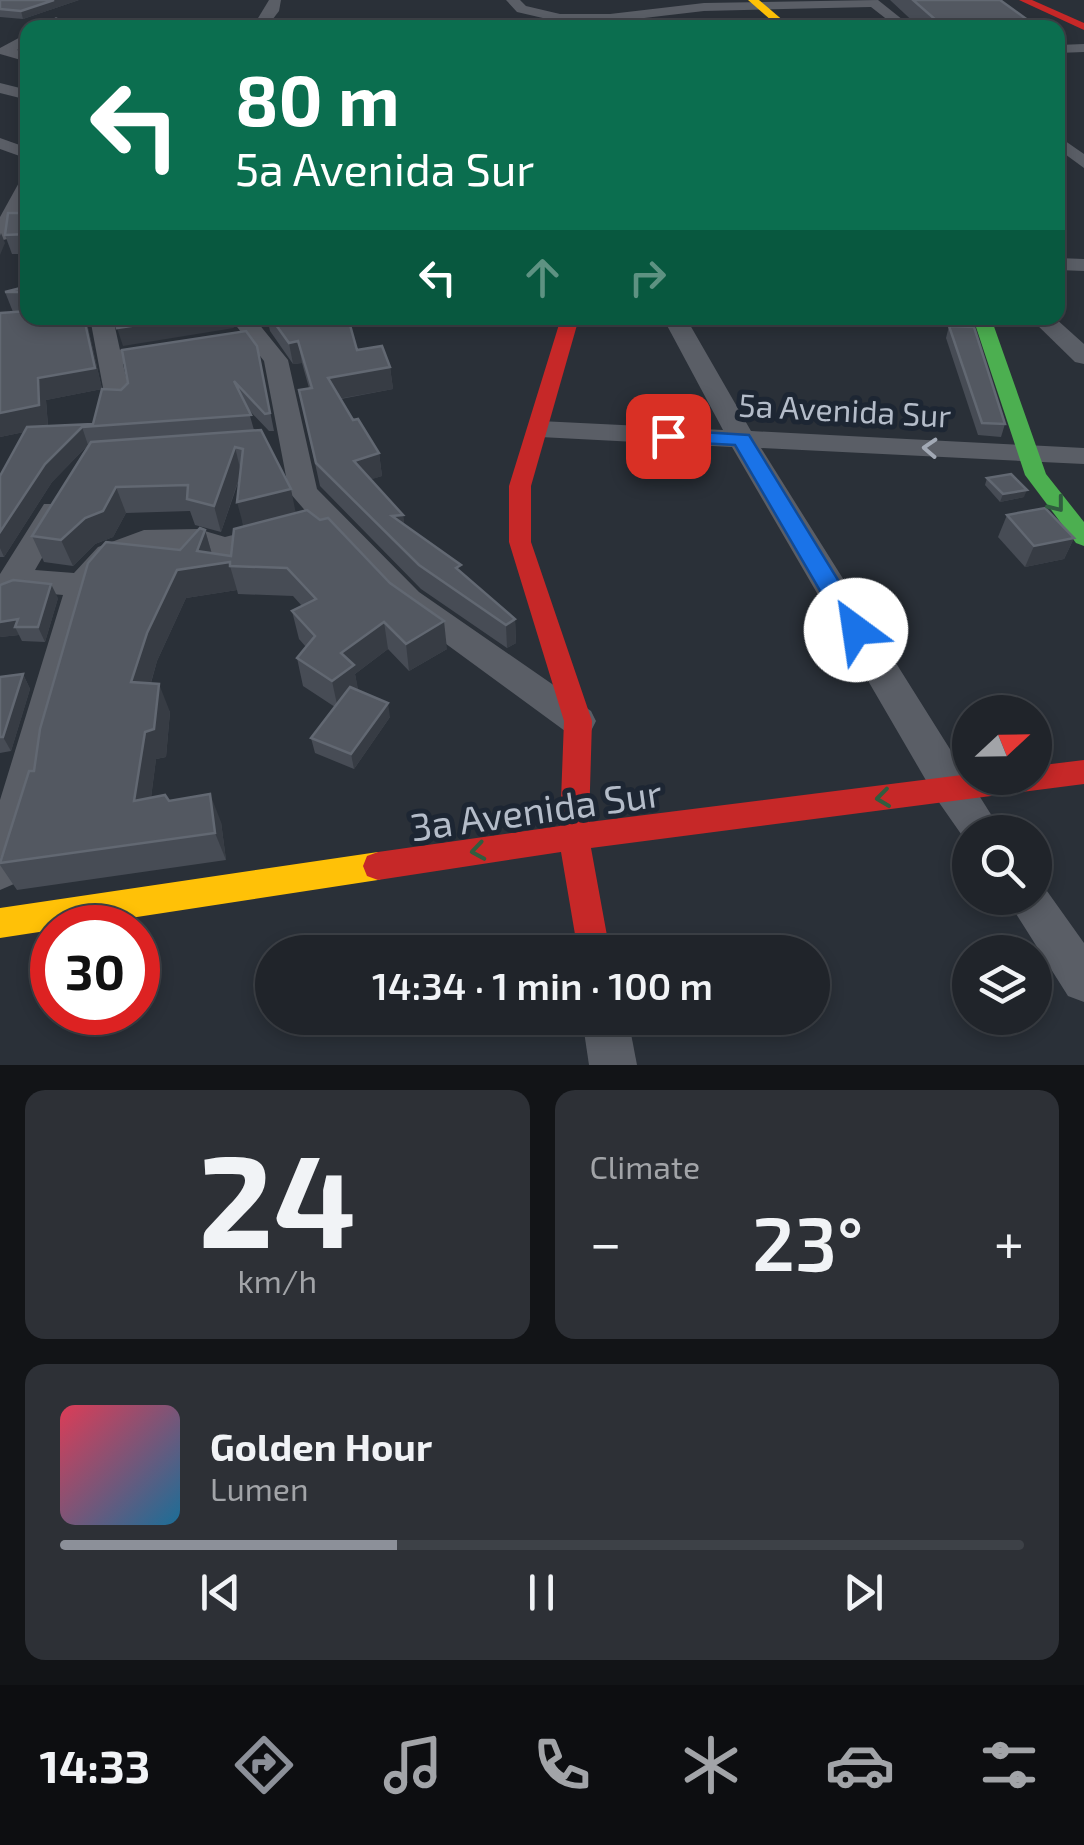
<!DOCTYPE html>
<meta charset="utf-8">
<style>
:root{--surface:#20242a;--page:#2d3036;--text:#f1f3f6;--muted:#a2a4a8;--line:#3d4147;--accent:#8c9099}
body{margin:0;font-family:"Exo 2",sans-serif;background:var(--page);color:var(--text);height:100vh;display:flex;flex-direction:column;font-size:38px;white-space:nowrap}
*{box-sizing:border-box;margin:0}
p{font-size:32px;color:var(--muted)}
.icon{flex:none;width:55px;height:55px;fill:none;stroke:currentColor;stroke-width:2;stroke-linecap:round;stroke-linejoin:round}
.map{position:relative;height:1065px;overflow:hidden}
.drawer{display:flex;flex-direction:column;gap:25px;padding:25px;background:#121417;flex:1}
.drawer>*{flex:none}
.guide{position:absolute;left:20px;top:20px;width:1045px;height:305px;border-radius:20px;box-shadow:0 5px 15px #0003,0 0 0 2px var(--line);background:#0b6e4f;color:#fff;overflow:hidden}
.needle{width:65px;rotate:68deg}
.controls{position:absolute;left:952px;top:695px;display:grid;gap:20px}
.controls a{display:grid;place-items:center;width:100px;height:100px;border-radius:50%;background:var(--surface);box-shadow:0 5px 15px #0003,0 0 0 2px var(--line);font-size:50px}
.speed{position:absolute;left:30px;top:905px;display:flex;gap:20px;font-size:50px;font-weight:700;text-align:center}
.speed>*{display:grid;place-content:center;width:130px;height:130px;border-radius:50%;background:var(--surface);box-shadow:0 5px 15px #0003,0 0 0 2px var(--line);line-height:1}
.speed .limit{border:15px solid #d22;background:#fff;color:#111}
.pin{position:absolute;display:grid;place-items:center;width:85px;height:85px;color:#fff;margin:-42px;border-radius:20px;box-shadow:0 5px 15px #0006}
.me{position:absolute;width:110px;margin:-55px;rotate:329deg;stroke-linejoin:round;filter:drop-shadow(0 0 8px #0008)}
.turn{display:flex;align-items:center;gap:35px;height:210px;padding:0 50px;font-size:45px}
.turn .icon{width:130px;height:130px;stroke-width:2.5}
.turn b{display:block;font-size:70px;line-height:85px}
.lanes{display:flex;align-items:center;height:95px;padding:0 50px;background:#0003;justify-content:center;gap:50px;direction:ltr}
.lanes .off{opacity:.35}
.big{font-size:75px;font-weight:600;line-height:1.1}
.drawer .tile{flex:1;display:flex;flex-direction:column;justify-content:center;gap:15px;min-width:0;padding:0 35px;border-radius:20px;background:var(--page)}
.drawer .dial{align-items:center;gap:0}
.dial b{font-size:130px;line-height:1}
.song{display:flex;align-items:center;gap:30px}
.cover{width:120px;height:120px;border-radius:15px;background:linear-gradient(135deg,hsl(350 70% 55%),hsl(200 70% 35%))}
.played{height:10px;border-radius:5px;background:linear-gradient(90deg,var(--accent) 35%,var(--line) 35%)}
.keys{display:flex;justify-content:space-around;direction:ltr}
.heat{display:flex;justify-content:space-between;align-items:center;font-size:55px;direction:ltr}
.drawer .tiles{flex:1;display:grid;gap:25px;grid-template-columns:1fr 1fr}
.tile:last-child{grid-column:span 2}
.trip{position:absolute;left:255px;top:935px;width:575px;height:100px;border-radius:50px;background:var(--surface);box-shadow:0 5px 15px #0003,0 0 0 2px var(--line);font-weight:600;line-height:100px;text-align:center}
.tabs{display:flex;height:160px;justify-content:space-around;align-items:center;background:#0d0e11;color:var(--muted)}
.tabs .icon{width:70px;height:70px}
.tabs .active{color:var(--accent)}
.tabs b{font-size:45px;color:var(--text)}
.map>svg:first-child{display:block}
.lines{fill:none;stroke-linecap:round;stroke-linejoin:round}
.street{fill:#5a5e66;fill-rule:evenodd}
.fast{fill:#4caf50;fill-rule:evenodd}
.slow{fill:#ffc107;fill-rule:evenodd}
.jam{fill:#c62828;fill-rule:evenodd}
.wall{fill:#474c55;fill-rule:evenodd}
.shaded-wall{fill:#373c44}
.building{fill:#535861;stroke:#626872;stroke-width:2.5}
.oneway{stroke:#a2a9b5}
.oneway2{stroke:#305d3f}
.route{fill:#1a73e8;stroke:#114b97;stroke-width:2.5}
.labels{text-anchor:middle;dominant-baseline:central;stroke-width:10;stroke-linejoin:round;paint-order:stroke}
.street-label{font-size:32px;fill:#b4bcc9;stroke:#1d2633}
.near-street-label{font-size:38px;fill:#b4bcc9;stroke:#1d2633}
</style>
<div class="map">
<svg width="1084" height="1065" viewBox="0 0 1084 1065">
<rect width="100%" height="100%" fill="#2a3038"/>
<g class="lines">
<!-- street -->
<g class="street">
<path d="M269,0h12l-2,11 -13,17h-14z"/>
<path d="M506,0h14l6,6 34,8h50l94,-11 174,-3 35,28h-15l-27,-21 -167,4 -94,11h-50l-43,-10z"/>
<path d="M56,17l7,4 -8,7h-16z"/>
<path d="M28,33v10l-11,7 11,3v9l-28,-8v-6z"/>
<path d="M1084,44v8l-26,1v-8z"/>
<path d="M0,83l28,7v10l-28,-7z"/>
<path d="M1058,136l26,18v14l-26,-19z"/>
<path d="M0,138l28,10v11l-28,-10z"/>
<path d="M28,178v24l-21,37 -7,2v-24l21,-38z"/>
<path d="M1058,258l26,1v12l-26,-1z"/>
<path d="M90,318h23l7,32 44,-7 12,7 -3,5 -50,9 8,34 -4,5h-18l-4,-5z"/>
<path d="M230,318h24l34,42 29,129 102,103 172,119 5,10 -5,10 -13,5 -13,-5 -168,-123 -73,-77 -99,26 -28,-8 -49,1 -28,11 -24,28 -75,282 -7,13 -14,6v-90l63,-205 -44,-4 -19,8v-25l44,-70h20l5,7 -34,59 39,3 24,-26 46,-17 54,-1 27,8 84,-22 -20,-23 -25,-131z"/>
<path d="M663,318h23l65,113 333,17v16l-323,-16 241,384h-32l-2,12 -30,-43 -206,-354 -192,-10 -13,-8 13,-8 183,9z"/>
<path d="M1030,318h25l29,26v20l-9,-2z"/>
<path d="M1035,882l7,2 42,59v59l-16,-6 -62,-98h29z"/>
<path d="M582,1018h46l9,47h-48z"/>
</g>
<!-- fast -->
<path class="fast" d="M973,318h18l55,156 38,48v24l-8,-3 -51,-68z"/>
<!-- slow -->
<g class="slow">
<path d="M748,0h11l33,28h-12z"/>
<path d="M378,852l11,4 4,10 -4,10 -11,4 -378,58v-30z"/>
</g>
<!-- jam -->
<g class="jam">
<path d="M1019,0h13l52,23v7z"/>
<path d="M561,318h18l-48,168v56l61,179 -3,101 381,-48v4h65v-12l49,-6v24l-493,64 19,104h-32l-17,-100 -183,28 -11,-4 -4,-10 4,-10 11,-4 182,-26 4,-105 -55,-179v-56z"/>
</g>
</g>
<!-- wall -->
<g class="wall">
<path d="M0,0h79l-56,19 -23,-2z"/>
<path d="M890,0h110l36,26 -116,2z"/>
<path d="M28,213v41h-16l-7,-19z"/>
<path d="M28,286v32l58,1 16,70 19,1 136,-44 17,85h-5l-21,-22 6,21 42,83 151,136 -38,22 -21,-22 -33,25 3,17 32,26 -36,52 -39,-16 -4,-15 24,-31 -32,-21 -6,-28 9,-11 -7,-8 -7,-28 10,-5 -9,-10 -55,-2 -1,-4 -51,8 -29,63 -6,22 19,29 -4,45 -10,2 -5,39 18,3 52,21 5,38 -209,30 -17,-25v-6l34,-88 146,-221 25,-20 7,24 19,2 12,-30 -3,-49 -19,55 -26,-7 -5,-14 -64,2 -13,24 -18,7 -22,22 -29,-4 -12,-26 56,-91 -36,37 -48,75h-4v-81l24,-44 -24,5v-124l13,-1 -8,-20zM102,389l-9,35 -45,2 -2,-26z"/>
<path d="M267,318h81l9,32 33,17 3,22 -52,10 12,21 26,33 3,23 -11,3 32,36 1,10 111,94 1,24 -9,5 -86,-59 -101,-103 -21,-96 10,-2 -7,-25 -9,1 -23,-33z"/>
<path d="M949,326l56,98 -4,13 -23,-2 -32,-97z"/>
<path d="M987,478l37,19 -24,5 -15,-17z"/>
<path d="M1007,515l67,23 -10,21 -39,8 -27,-30z"/>
<path d="M58,598l-13,44 -23,-1 -3,-6 -19,2z"/>
<path d="M23,674l7,15 -19,62 -11,2v-76z"/>
</g>
<!-- shaded-wall -->
<g class="shaded-wall">
<path d="M54,0h25l-56,19 -2,-8z"/>
<path d="M1,233l4,10 -5,12v-19z"/>
<path d="M84,318h3l-1,1 16,70 -56,11 2,27 -48,10v-24l38,-35z"/>
<path d="M184,318h48l2,10 -111,18 -6,-18z"/>
<path d="M298,341l4,22 -9,1 -4,-21z"/>
<path d="M390,367l3,22 -61,11 -4,-22z"/>
<path d="M82,427l6,18 -36,37 -48,75 -4,-9v-16l45,-68z"/>
<path d="M235,447l6,25 -20,60 -7,-26z"/>
<path d="M379,453l3,23 -25,8 -3,-23z"/>
<path d="M116,487l10,26 -13,24 -18,7 -22,22 -12,-26z"/>
<path d="M291,489l5,25 -52,14 -7,-26z"/>
<path d="M1027,490l-3,7 -24,5 3,-8z"/>
<path d="M403,515l3,23 -14,-22z"/>
<path d="M205,530l8,28 17,4v4l7,24 -51,8 -29,63 -14,49 -12,-28 16,-49 30,-63 20,-19z"/>
<path d="M1074,538l-10,21 -39,8 9,-21z"/>
<path d="M51,584l7,14 -13,44 -7,-15z"/>
<path d="M18,619l-3,8 4,8 -19,2v-15z"/>
<path d="M515,619l1,24 -9,5 -1,-23z"/>
<path d="M444,621l3,28 -38,22 -3,-27z"/>
<path d="M384,622l4,27 -33,25 4,19 -21,16 -6,-28 9,-28z"/>
<path d="M23,674l7,15 -19,62 -8,-14z"/>
<path d="M159,684l11,28 -4,45 -10,2 -9,69 -13,-27 11,-69z"/>
<path d="M388,703l2,14 -36,52 -3,-15z"/>
<path d="M210,794l11,28 5,38 -11,-27z"/>
</g>
<!-- building -->
<g class="building">
<path d="M0,0h54l-33,11 -21,-2z"/>
<path d="M913,0h87l36,26 -91,2z"/>
<path d="M8,213h20v21l-23,1z"/>
<path d="M28,286v6h-23z"/>
<path d="M28,311v7h56l11,50 -57,10 1,27 -39,8v-100z"/>
<path d="M114,318h70l-67,10z"/>
<path d="M271,318h77l9,32 25,-4 8,21 -62,11 25,42 5,-1 21,34 -25,8 49,54 -11,1 69,49 -5,3 59,51 -9,6 -87,-60 -103,-102 -17,-73 13,-2 -14,-47 -9,2z"/>
<path d="M949,326l25,1 31,97 -23,-1z"/>
<path d="M246,331l11,15 13,67 -5,1 -31,-33 17,34 -169,12 -37,37 -45,68v-56l27,-49 66,-3 9,-35 19,1 7,-7 -6,-33z"/>
<path d="M261,430l30,59 -54,13 6,-53 -8,-2 -21,59 -27,-7 1,-14 -72,2 -13,24 -18,7 -24,22 -29,-4 59,-94z"/>
<path d="M1011,474l16,16 -24,4 -16,-16z"/>
<path d="M1045,508l29,30 -40,8 -27,-31z"/>
<path d="M307,510l13,10 8,-2 62,65 54,38 -38,23 -22,-22 -43,31 13,12 -22,16 -35,-23 18,-22 -23,-25 24,-12 -29,-31 -57,-2v-4l-53,8 -30,63 -16,49 28,2 -5,45 -9,3 -11,69 31,-6 4,6 41,-7 5,39 -215,30 29,-92h5l6,-42 48,-166 18,-21 74,8 20,-22 5,2 -8,21 34,5 3,-27z"/>
<path d="M13,580l38,4 -13,43h-23l3,-8 -18,3v-37z"/>
<path d="M23,674l-20,63h-3v-60z"/>
<path d="M350,687l38,16 -37,51 -40,-16z"/>
</g>
<!-- one-way arrows -->
<defs><path id="oneway-chevron" d="M-2-3.5L2.5 0L-2 3.5" fill="none" stroke-width="1.6" stroke-linecap="round" stroke-linejoin="round" transform="scale(2.5)"/></defs>
<use class="oneway" href="#oneway-chevron" transform="translate(930 448) rotate(-177)"/>
<g class="oneway2">
<use href="#oneway-chevron" transform="translate(1057 505) rotate(52)"/>
<use href="#oneway-chevron" transform="translate(883 798) rotate(173)"/>
<use href="#oneway-chevron" transform="translate(478 851) rotate(171)"/>
</g>
<!-- route -->
<path class="route" d="M668,430l81,5 116,189 4,6 -4,7h-18l-112,-192 -74,-4 -3,-5z"/>
<g class="labels">
<!-- street labels -->
<g class="street-label">
<text transform="translate(845 409) rotate(3)">5a Avenida Sur</text>
</g>
<!-- near-street labels -->
<g class="near-street-label">
<text transform="translate(536 809) rotate(-8)">3a Avenida Sur</text>
</g>
</g>
</svg>
<div class="controls">
<a><svg class="needle" viewBox="-14 -14 28 28"><path d="M0-13l5 13h-10z" fill="#e53935"/><path d="M0 13l5-13h-10z" fill="#a2a4a8"/></svg></a>
<a><svg class="icon" aria-label="search" viewBox="0 0 24 24"><circle cx="10" cy="10" r="6"/><path d="M15 15l6 6"/></svg></a>
<a><svg class="icon" aria-label="layers" viewBox="0 0 24 24"><path d="M12 4l9 5-9 5-9-5zM3 14l9 5 9-5"/></svg></a>
</div>
<div class="speed"><div class="limit">30</div></div>
<div class="pin" style="left:668px;top:436px;background:#d93025"><svg class="icon" aria-label="arrive" viewBox="0 0 24 24"><path d="M6 21V4h12l-3 4 3 4H6"/></svg></div>
<svg class="me" style="left:856px;top:630px" viewBox="-20 -20 40 40"><circle r="19" fill="#fff"/><path d="M0-13L10 11 0 6-10 11z" fill="#1a73e8"/></svg>
<div class="trip">14:34 · 1 min · 100 m</div>
<div class="guide">
<div class="turn"><svg class="icon" aria-label="left" viewBox="0 0 24 24"><path d="M17 20v-9H6M10 6l-5 5 5 5"/></svg><div><b>80 m</b>5a Avenida Sur</div></div>
<div class="lanes"><svg class="icon" aria-label="left" viewBox="0 0 24 24"><path d="M17 20v-9H6M10 6l-5 5 5 5"/></svg><svg class="icon off" aria-label="ahead" viewBox="0 0 24 24"><path d="M12 20V5M6 11l6-6 6 6"/></svg><svg class="icon off" aria-label="right" viewBox="0 0 24 24"><path d="M7 20v-9h11M14 6l5 5-5 5"/></svg></div>
</div>
</div>
<section class="drawer">
<div class="tiles">
<div class="tile dial"><b>24</b><p>km/h</p></div>
<div class="tile"><p>Climate</p>
<div class="heat"><a>−</a><b class="big">23°</b><a>+</a></div>
</div>
<div class="tile">
<div class="song"><i class="cover"></i><div><b>Golden Hour</b><p>Lumen</p></div></div>
<div class="played"></div>
<div class="keys"><svg class="icon" aria-label="previous" viewBox="0 0 24 24"><path d="M18 5L8 12l10 7zM5 5v14"/></svg><svg class="icon" aria-label="pause" viewBox="0 0 24 24"><path d="M8 5v14M16 5v14"/></svg><svg class="icon" aria-label="next" viewBox="0 0 24 24"><path d="M6 5l10 7-10 7zM19 5v14"/></svg></div>
</div>
</div>
</section>
<nav class="tabs">
<b>14:33</b>
<svg class="icon active" aria-label="directions" viewBox="0 0 24 24"><path d="M12 3l9 9-9 9-9-9zM9 14v-3h6M13 9l2 2-2 2"/></svg>
<svg class="icon" aria-label="music" viewBox="0 0 24 24"><path d="M9 18V5l10-2v13"/><circle cx="6" cy="18" r="3"/><circle cx="16" cy="16" r="3"/></svg>
<svg class="icon" aria-label="phone" viewBox="0 0 24 24"><path d="M5 4h4l2 5-3 2q2 4 5 5l2-3 5 2v4C11 20 4 13 5 4z"/></svg>
<svg class="icon" aria-label="climate" viewBox="0 0 24 24"><path d="M12 3v18M4 7l16 10M4 17L20 7"/></svg>
<svg class="icon" aria-label="car" viewBox="0 0 24 24"><path d="M5 17H2v-5l4-1 3-4h7l3 4 3 1v5h-3M9 17h6M6 11h13"/><circle cx="7" cy="17" r="2"/><circle cx="17" cy="17" r="2"/></svg>
<svg class="icon" aria-label="filters" viewBox="0 0 24 24"><path d="M4 7h16M4 17h16"/><circle cx="9" cy="7" r="2"/><circle cx="15" cy="17" r="2"/></svg>
</nav>
